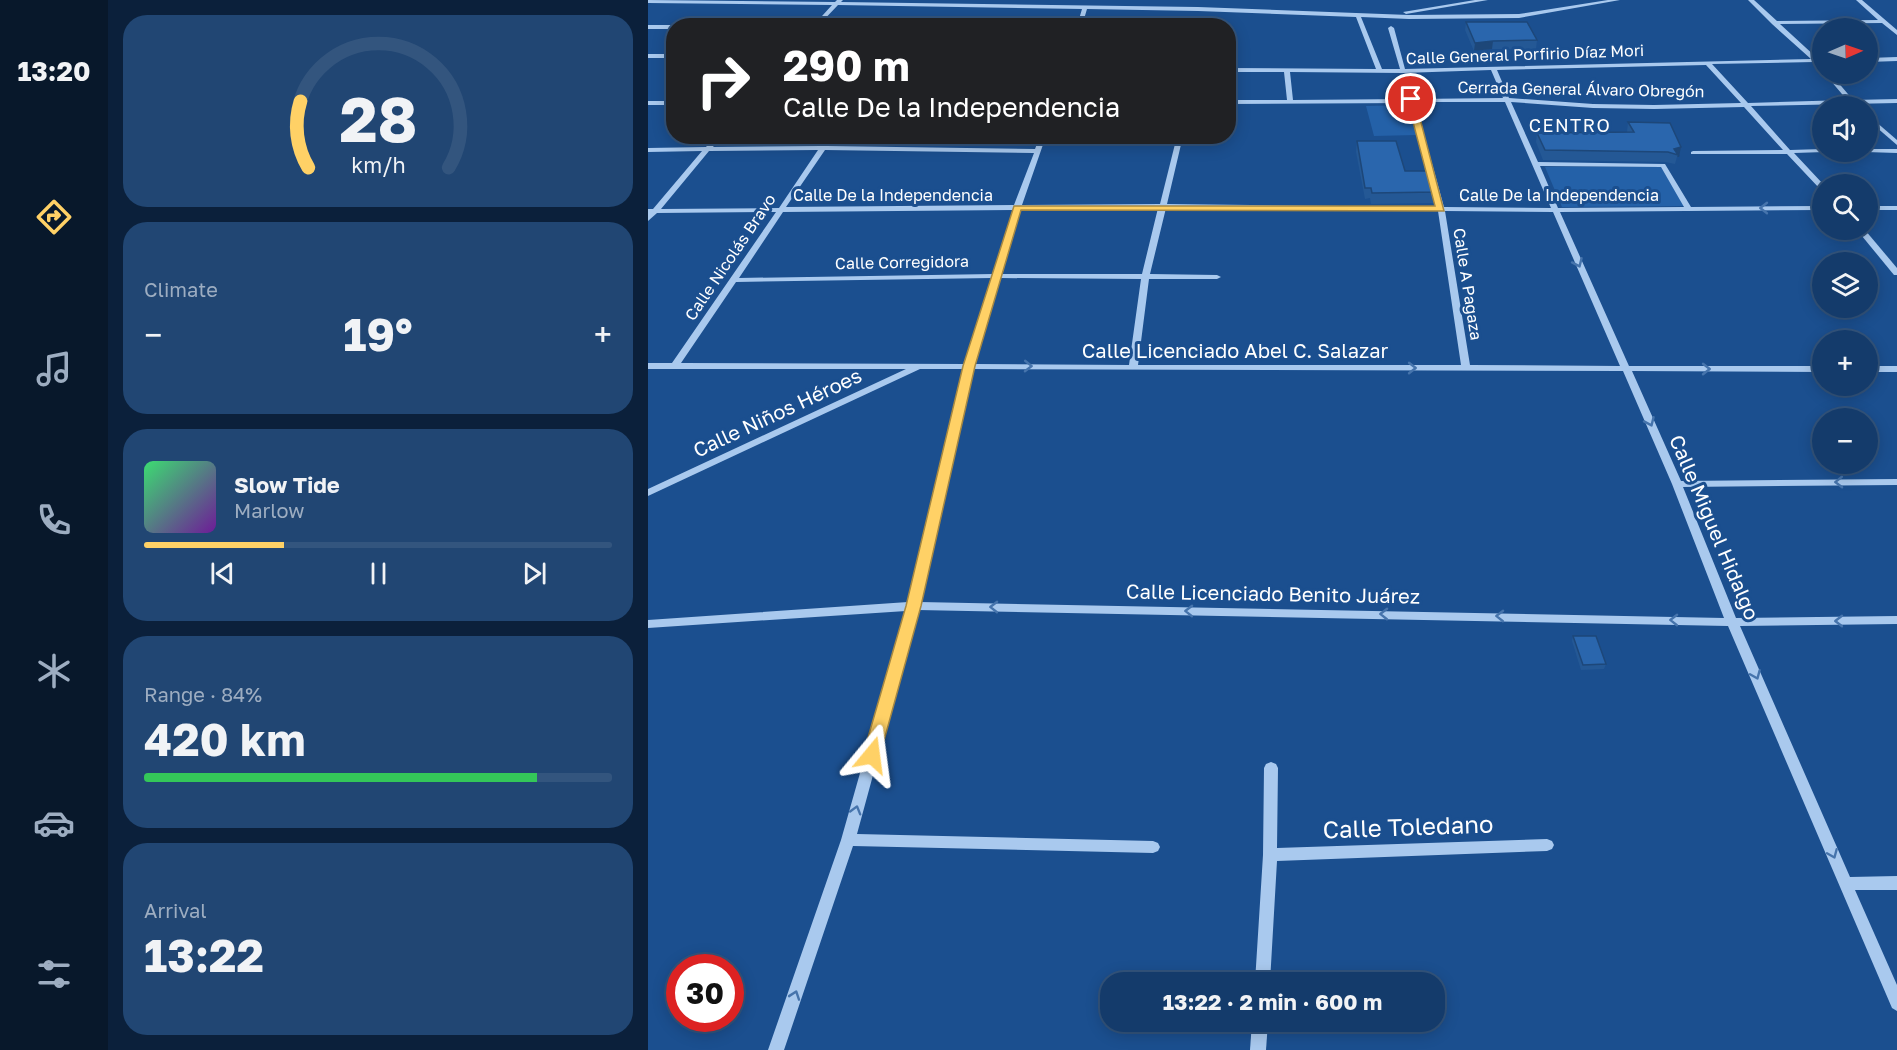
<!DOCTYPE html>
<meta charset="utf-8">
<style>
:root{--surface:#143b6b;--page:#214673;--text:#f1f3f6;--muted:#9dadc1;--line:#33557e;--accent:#ffd166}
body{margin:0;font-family:"Golos Text",sans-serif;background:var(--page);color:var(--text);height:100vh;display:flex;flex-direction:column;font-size:22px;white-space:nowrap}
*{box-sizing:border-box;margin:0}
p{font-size:20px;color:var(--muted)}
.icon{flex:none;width:33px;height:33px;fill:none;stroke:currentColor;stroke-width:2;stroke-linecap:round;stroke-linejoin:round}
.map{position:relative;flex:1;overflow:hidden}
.sheet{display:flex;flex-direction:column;gap:15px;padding:15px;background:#0b203b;width:540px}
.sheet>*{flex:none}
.guide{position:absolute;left:18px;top:18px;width:570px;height:126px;border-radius:24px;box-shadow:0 3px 15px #0003,0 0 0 2px var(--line);background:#202124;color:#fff;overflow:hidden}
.needle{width:39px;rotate:88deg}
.tools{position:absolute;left:1164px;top:18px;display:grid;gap:12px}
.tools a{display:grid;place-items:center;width:66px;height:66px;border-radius:50%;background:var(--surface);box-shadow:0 3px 15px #0003,0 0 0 2px var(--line);font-size:30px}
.speed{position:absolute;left:18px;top:954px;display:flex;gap:12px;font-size:30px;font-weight:700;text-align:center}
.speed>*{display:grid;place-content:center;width:78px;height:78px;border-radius:50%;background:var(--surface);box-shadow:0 3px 15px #0003,0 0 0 2px var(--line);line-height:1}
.speed .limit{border:9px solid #d22;background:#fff;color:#111}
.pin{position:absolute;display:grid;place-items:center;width:51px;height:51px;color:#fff;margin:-26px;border:3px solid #fff;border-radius:50%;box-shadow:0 2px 6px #0007}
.me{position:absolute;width:66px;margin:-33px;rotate:16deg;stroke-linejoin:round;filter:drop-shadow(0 0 4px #0008)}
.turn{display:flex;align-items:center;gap:21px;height:126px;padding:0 18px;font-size:27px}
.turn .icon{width:78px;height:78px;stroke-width:2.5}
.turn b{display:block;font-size:42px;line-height:51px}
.big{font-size:45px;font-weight:700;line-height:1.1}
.sheet .widget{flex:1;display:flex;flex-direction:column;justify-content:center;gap:9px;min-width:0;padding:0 21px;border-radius:24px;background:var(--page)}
.sheet .dial{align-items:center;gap:0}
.dial svg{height:156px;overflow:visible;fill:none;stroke:var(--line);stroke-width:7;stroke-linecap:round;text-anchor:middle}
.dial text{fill:var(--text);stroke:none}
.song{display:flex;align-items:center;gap:18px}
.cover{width:72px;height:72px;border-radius:9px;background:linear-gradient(135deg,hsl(140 70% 55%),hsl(280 70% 35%))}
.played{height:6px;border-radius:3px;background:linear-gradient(90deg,var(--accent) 30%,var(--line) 30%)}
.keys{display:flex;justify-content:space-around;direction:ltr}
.heat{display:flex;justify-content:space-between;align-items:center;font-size:33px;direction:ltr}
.charge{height:9px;border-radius:4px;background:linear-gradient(90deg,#34c759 84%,var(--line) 0)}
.trip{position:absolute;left:452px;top:972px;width:345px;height:60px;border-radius:24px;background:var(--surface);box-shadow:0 3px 15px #0003,0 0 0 2px var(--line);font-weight:700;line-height:60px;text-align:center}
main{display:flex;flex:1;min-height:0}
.tabs{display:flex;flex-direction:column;width:108px;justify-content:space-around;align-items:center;background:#08182b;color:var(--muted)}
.tabs .icon{width:42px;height:42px}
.tabs .active{color:var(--accent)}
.tabs b{font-size:27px;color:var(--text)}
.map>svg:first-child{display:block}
.green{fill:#2461a8}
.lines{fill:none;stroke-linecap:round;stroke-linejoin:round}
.minor{fill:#a9c9ee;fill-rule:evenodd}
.wall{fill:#245895}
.shaded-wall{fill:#1d4779}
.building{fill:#2a66ad;stroke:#1d4779;stroke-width:1.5}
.oneway{stroke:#4674ac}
.route{fill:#ffd166;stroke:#a68842;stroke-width:1.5}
.labels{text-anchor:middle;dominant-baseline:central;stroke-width:6;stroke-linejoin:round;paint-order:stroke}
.far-street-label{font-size:16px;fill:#fff;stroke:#1b4f8f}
.far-neighbourhood-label{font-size:18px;letter-spacing:1.5px;fill:#fff;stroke:#1b4f8f}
.street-label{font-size:20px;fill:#fff;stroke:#1b4f8f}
.near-street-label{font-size:24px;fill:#fff;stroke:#1b4f8f}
</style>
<main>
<nav class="tabs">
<b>13:20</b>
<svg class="icon active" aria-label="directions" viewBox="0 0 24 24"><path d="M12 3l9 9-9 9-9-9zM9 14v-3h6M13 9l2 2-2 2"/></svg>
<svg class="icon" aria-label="music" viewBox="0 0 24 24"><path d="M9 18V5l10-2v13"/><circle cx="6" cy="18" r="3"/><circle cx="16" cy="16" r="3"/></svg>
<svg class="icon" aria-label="phone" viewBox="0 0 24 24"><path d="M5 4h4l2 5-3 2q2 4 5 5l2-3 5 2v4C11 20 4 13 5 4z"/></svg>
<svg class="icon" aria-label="climate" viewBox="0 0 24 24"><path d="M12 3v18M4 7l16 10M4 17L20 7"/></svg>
<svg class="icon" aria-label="car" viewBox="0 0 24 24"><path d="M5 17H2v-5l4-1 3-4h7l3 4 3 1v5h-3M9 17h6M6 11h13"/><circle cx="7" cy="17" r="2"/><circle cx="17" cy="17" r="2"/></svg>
<svg class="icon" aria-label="filters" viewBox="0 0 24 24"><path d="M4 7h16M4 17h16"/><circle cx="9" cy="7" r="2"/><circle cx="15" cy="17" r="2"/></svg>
</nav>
<section class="sheet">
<div class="widget dial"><svg viewBox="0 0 100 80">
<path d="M14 69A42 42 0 1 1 86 69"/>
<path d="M14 69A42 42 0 0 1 10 35" stroke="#ffd166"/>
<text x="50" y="56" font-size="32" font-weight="700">28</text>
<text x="50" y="72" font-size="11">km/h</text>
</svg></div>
<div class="widget"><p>Climate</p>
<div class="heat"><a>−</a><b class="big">19°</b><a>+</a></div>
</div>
<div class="widget">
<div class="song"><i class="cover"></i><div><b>Slow Tide</b><p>Marlow</p></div></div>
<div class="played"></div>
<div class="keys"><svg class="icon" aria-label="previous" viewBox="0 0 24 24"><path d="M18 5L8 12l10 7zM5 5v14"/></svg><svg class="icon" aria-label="pause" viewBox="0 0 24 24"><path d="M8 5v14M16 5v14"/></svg><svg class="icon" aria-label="next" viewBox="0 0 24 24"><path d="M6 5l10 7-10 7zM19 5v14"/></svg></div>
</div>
<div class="widget"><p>Range · 84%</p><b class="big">420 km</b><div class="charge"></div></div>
<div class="widget"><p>Arrival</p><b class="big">13:22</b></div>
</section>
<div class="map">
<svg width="1249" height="1050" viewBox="0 0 1249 1050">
<rect width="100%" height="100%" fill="#1b4f8f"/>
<!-- green -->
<g class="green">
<path d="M762,105l6,30 -42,1 -8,-30z"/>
<path d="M897,167h116l24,39 -123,1z"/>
</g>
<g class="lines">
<!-- minor -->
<g class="minor">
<path d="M0,0l187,2 2,-2h6l-2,2 357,5 211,8 110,-1 89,-14h12l-101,18 -110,1 -48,-2 21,52h18l-12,-41 3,-2 3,2 11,41 406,-10 -39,-35 -24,-24h6l23,21 101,-1 -22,-20h6l35,30v5l-15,-12 -102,1 37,34h5l-1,6h-4l-3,-2 -102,2 36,39 99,-3 -22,-26h6l22,26 44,-1v4l-146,3 39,44 32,-1v3h3l-31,1 29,31 -1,6 -2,-1 -33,-35h-96v-2l2,-1 90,-1 -39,-43 -90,2 -61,-1 -82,-6 27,60 127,2 26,43 131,-1v4l-262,2 69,154h193v6l-190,-1 49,110 216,-2v6l-214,2 53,131 161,-2v8l-157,2 110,251 47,-1v14h-42l42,95v26l-5,-3 -164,-382 -810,-16 -61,224 296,7 5,2 2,4 -2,4 -5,2 -300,-7 -69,204h-16l73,-210 65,-229 -258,17v-8l260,-18 56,-233h-44l-272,127v-7l258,-120h-258v-6h24l104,-151 -119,1 -9,8v-12h5l49,-58 -54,1v-4l58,-1 9,-11h7l-9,11 108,-1 6,-10h7l-7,10 208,3 5,-13h6l-24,69 138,-1 17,-68h6l-16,68 270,3 -28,-104 -181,1v-4h59l-3,-28h-56v-4l148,1 -20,-52 -158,-6 -111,-2 -5,17h-5l5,-17 -244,-4 -20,21h-5l19,-21 -184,-2zM1058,65l35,38 -87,2 -61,-1 -84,-6 -12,-28zM843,70l12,28 -89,1 -3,-2 -3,2 -115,1 -3,-28 113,1zM767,102h90l46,106 -107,-1zM170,150l-39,58 -118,1 48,-58zM177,150l209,3 -20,52 -228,2zM892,166l121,1 23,40 -126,1zM510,208l-16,66h-141l19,-64zM518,208l272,3 23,154h-323l11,-86h68l4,-2 -4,-2 -67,-1zM365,210l-20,64 -254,4 44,-66zM797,211l108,1 67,154 -150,-1zM344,278l-27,86 -284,-1 55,-81zM352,278l141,1 -12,86 -155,-1zM325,369l650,2 49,113 52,134 -804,-16z"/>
<path d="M827,0h13l-82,14 -3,-2z"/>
<rect x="0" y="25" width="26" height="4"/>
<rect x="0" y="54" width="26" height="4"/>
<path d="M1249,57v4l-29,1v-4z"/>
<rect x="0" y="101" width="26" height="4"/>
<path d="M1220,115l29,25v5l-29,-25z"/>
<path d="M1220,149h29v4l-31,-1z"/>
<rect x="1220" y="206" width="29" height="4"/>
<path d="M1209,230h8l32,38v7h-3z"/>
<rect x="1220" y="366" width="29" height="6"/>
<path d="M623,762l5,2 2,4 -1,80 270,-9 5,2 2,4 -2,4 -5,2 -270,10 -7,121h-15l8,-127 1,-87 2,-4z"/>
<path d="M604,1022h16l-2,28h-16z"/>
</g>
</g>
<!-- wall -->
<g class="wall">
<path d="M818,22l71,18 -1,9h-44l-18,2 -9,-21z"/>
<path d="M980,122l42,1 9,34h-2l-2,7 -10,-2 -122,-2 -7,-18 1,-9 90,-1z"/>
<path d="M709,141l48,30 30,21 -2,11 -62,1 -1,-6 -5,1 -9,-47z"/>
<path d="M925,636l33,28 -2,5 -23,1 -9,-29z"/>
</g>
<!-- shaded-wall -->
<g class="shaded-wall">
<path d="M845,41l-1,8 -18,2 1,-8z"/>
<path d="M1033,147l-2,10h-2l1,-2 -4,-6z"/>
</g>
<!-- building -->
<g class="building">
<path d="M818,22h61l10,18 -44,1 -18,2z"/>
<path d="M980,122l42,1 11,24 -7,2 4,6 -10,-3 -123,-2 -8,-17 97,-1z"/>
<path d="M709,141h39l9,30h23l7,21 -63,1 -1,-5h-6z"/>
<path d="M925,636h23l10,28 -23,1z"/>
</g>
<!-- one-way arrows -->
<defs><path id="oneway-chevron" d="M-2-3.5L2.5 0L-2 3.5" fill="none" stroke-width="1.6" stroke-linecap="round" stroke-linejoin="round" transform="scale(1.5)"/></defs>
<g class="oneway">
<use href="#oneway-chevron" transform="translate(1116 208) rotate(180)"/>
<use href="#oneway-chevron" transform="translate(930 263) rotate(66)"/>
<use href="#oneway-chevron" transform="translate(380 366) rotate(1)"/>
<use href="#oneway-chevron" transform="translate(764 368)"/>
<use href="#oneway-chevron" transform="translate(1058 369)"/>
<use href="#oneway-chevron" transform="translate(1002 422) rotate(66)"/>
<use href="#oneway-chevron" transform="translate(1191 482) rotate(179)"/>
<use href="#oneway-chevron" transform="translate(346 607) rotate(-179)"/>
<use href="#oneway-chevron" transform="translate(541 611) rotate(-179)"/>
<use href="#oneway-chevron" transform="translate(736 614) rotate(-179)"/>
<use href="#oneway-chevron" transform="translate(852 616) rotate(-179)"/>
<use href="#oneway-chevron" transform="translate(1026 620) rotate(-179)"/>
<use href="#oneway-chevron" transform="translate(1191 621) rotate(180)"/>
<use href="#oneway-chevron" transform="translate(1108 675) rotate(67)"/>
<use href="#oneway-chevron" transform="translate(208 810) rotate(-74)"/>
<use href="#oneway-chevron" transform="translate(1185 854) rotate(67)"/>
<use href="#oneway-chevron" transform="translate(147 995) rotate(-71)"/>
</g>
<!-- route -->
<path class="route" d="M763,97l4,2 29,112 -423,-1 -46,156 -54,240 -41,149 -3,5h-11l-3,-5 43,-149 57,-240 51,-160h421l-28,-107z"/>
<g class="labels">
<!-- far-street labels -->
<g class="far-street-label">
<text transform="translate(877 54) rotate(-2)">Calle General Porfirio Díaz Mori</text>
<text transform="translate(933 89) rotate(1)">Cerrada General Álvaro Obregón</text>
<text x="245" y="195">Calle De la Independencia</text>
<text x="911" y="195">Calle De la Independencia</text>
<text transform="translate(82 257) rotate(-56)">Calle Nicolás Bravo</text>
<text transform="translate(254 262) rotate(-1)">Calle Corregidora</text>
<text transform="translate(820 284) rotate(81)">Calle A Pagaza</text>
</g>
<!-- far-neighbourhood labels -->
<g class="far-neighbourhood-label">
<text x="922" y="125">CENTRO</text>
</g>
<!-- street labels -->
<g class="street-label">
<text x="587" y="350">Calle Licenciado Abel C. Salazar</text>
<text transform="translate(129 412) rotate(-25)">Calle Niños Héroes</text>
<text transform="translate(1067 527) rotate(67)">Calle Miguel Hidalgo</text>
<text transform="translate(625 593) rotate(1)">Calle Licenciado Benito Juárez</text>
</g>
<!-- near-street labels -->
<g class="near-street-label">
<text transform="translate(760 826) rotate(-2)">Calle Toledano</text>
</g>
</g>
</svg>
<div class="tools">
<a><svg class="needle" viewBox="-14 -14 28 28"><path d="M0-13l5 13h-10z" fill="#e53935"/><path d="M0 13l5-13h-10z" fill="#9dadc1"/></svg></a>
<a><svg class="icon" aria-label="sound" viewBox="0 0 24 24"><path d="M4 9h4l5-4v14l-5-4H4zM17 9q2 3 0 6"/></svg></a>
<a><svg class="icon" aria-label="search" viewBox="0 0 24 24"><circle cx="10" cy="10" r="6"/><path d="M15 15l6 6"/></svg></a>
<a><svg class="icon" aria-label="layers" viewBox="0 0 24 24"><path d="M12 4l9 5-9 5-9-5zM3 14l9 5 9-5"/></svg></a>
<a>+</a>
<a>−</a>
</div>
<div class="speed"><div class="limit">30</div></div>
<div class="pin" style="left:763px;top:99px;background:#d93025"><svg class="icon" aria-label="arrive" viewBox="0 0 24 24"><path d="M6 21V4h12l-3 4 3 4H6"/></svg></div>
<svg class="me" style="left:224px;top:755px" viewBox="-20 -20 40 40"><path d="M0-17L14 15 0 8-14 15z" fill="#ffd166" stroke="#fff" stroke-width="4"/></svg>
<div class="trip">13:22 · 2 min · 600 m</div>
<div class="guide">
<div class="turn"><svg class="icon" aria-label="right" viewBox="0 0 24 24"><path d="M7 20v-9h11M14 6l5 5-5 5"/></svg><div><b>290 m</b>Calle De la Independencia</div></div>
</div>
</div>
</main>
